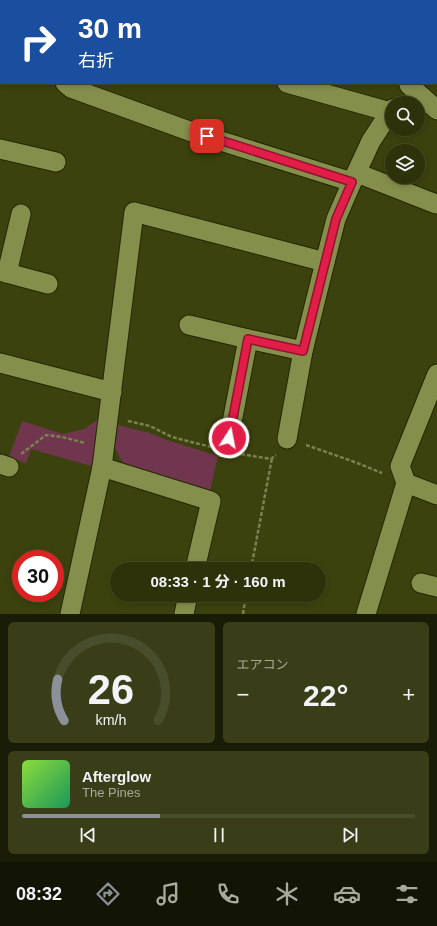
<!DOCTYPE html>
<html lang="ja">
<meta charset="utf-8">
<style>
:root{--surface:#2d320a;--page:#393e18;--text:#f1f3f6;--muted:#a7aa9c;--line:#484d2b;--accent:#8c9099}
body{margin:0;font-family:Arial,"Noto Sans JP",sans-serif;background:var(--page);color:var(--text);height:100vh;display:flex;flex-direction:column;font-size:15px;white-space:nowrap}
*{box-sizing:border-box;margin:0}
p{font-size:13px;color:var(--muted)}
.icon{flex:none;width:22px;height:22px;fill:none;stroke:currentColor;stroke-width:2;stroke-linecap:round;stroke-linejoin:round}
.map{position:relative;height:614px;overflow:hidden}
.side{display:flex;flex-direction:column;gap:8px;padding:8px;background:#191c06;flex:1}
.side>*{flex:none}
.banner{position:absolute;left:0px;top:0px;width:437px;height:84px;box-shadow:0 2px 6px #0003,0 0 0 1px var(--line);background:#1a4fa0;color:#fff;overflow:hidden}
.controls{position:absolute;left:385px;top:96px;display:grid;gap:8px}
.controls a{display:grid;place-items:center;width:40px;height:40px;border-radius:50%;background:var(--surface);box-shadow:0 2px 6px #0003,0 0 0 1px var(--line);font-size:20px}
.speed{position:absolute;left:12px;top:550px;display:flex;gap:8px;font-size:20px;font-weight:700;text-align:center}
.speed>*{display:grid;place-content:center;width:52px;height:52px;border-radius:50%;background:var(--surface);box-shadow:0 2px 6px #0003,0 0 0 1px var(--line);line-height:1}
.speed .limit{border:6px solid #d22;background:#fff;color:#111}
.pin{position:absolute;display:grid;place-items:center;width:34px;height:34px;color:#fff;margin:-17px;border-radius:8px;box-shadow:0 2px 6px #0006}
.me{position:absolute;width:44px;margin:-22px;rotate:11deg;stroke-linejoin:round;filter:drop-shadow(0 0 3px #0008)}
.turn{display:flex;align-items:center;gap:14px;height:84px;padding:0 12px;font-size:18px}
.turn .icon{width:52px;height:52px;stroke-width:2.5}
.turn b{display:block;font-size:28px;line-height:34px}
.big{font-size:30px;font-weight:700;line-height:1.1}
.side .card{flex:1;display:flex;flex-direction:column;justify-content:center;gap:6px;min-width:0;padding:0 14px;border-radius:6px;background:var(--page)}
.side .dial{align-items:center;gap:0}
.dial svg{height:104px;overflow:visible;fill:none;stroke:var(--line);stroke-width:7;stroke-linecap:round;text-anchor:middle}
.dial text{fill:var(--text);stroke:none}
.song{display:flex;align-items:center;gap:12px}
.cover{width:48px;height:48px;border-radius:6px;background:linear-gradient(135deg,hsl(90 70% 55%),hsl(150 70% 35%))}
.played{height:4px;border-radius:2px;background:linear-gradient(90deg,var(--accent) 35%,var(--line) 35%)}
.keys{display:flex;justify-content:space-around;direction:ltr}
.heat{display:flex;justify-content:space-between;align-items:center;font-size:22px;direction:ltr}
.side .tiles{flex:1;display:grid;gap:8px;grid-template-columns:1fr 1fr}
.card:last-child{grid-column:span 2}
.trip{position:absolute;left:110px;top:562px;width:216px;height:40px;border-radius:20px;background:var(--surface);box-shadow:0 2px 6px #0003,0 0 0 1px var(--line);font-weight:700;line-height:40px;text-align:center}
.tab-bar{display:flex;height:64px;justify-content:space-around;align-items:center;background:#121404;color:var(--muted)}
.tab-bar .icon{width:28px;height:28px}
.tab-bar .active{color:var(--accent)}
.tab-bar b{font-size:18px;color:var(--text)}
.map>svg:first-child{display:block}
.green{fill:#70364e}
.lines{fill:none;stroke-linecap:round;stroke-linejoin:round}
.street-casing{stroke:#232703;stroke-width:21}
.path{stroke:#7a8152;stroke-width:2.5;stroke-dasharray:4 2;stroke-linecap:butt}
.street{stroke:#858f4c;stroke-width:19}
.route-casing{stroke:#92132f;stroke-width:10}
.route{stroke:#e11d48;stroke-width:7}
</style>
<div class="map">
<svg width="437" height="614" viewBox="0 0 437 614">
<rect width="100%" height="100%" fill="#3c420d"/>
<!-- green -->
<g class="green">
<path d="M99,419l-4,48 -64,-18 -5,14 -17,-6 13,-36 41,13 21,-5z"/>
<path d="M118,425l32,8 14,6 54,17 -8,34 -86,-25 -9,-17z"/>
</g>
<g class="lines">
<!-- street casing -->
<g class="street-casing">
<g id="street">
<path d="M313,0l4,1"/>
<path d="M430,0v1"/>
<path d="M53,1v-1"/>
<path d="M148,1v-1"/>
<path d="M0,55h1"/>
<path d="M65,83l6,5 121,44 160,50"/>
<path d="M287,83l103,29"/>
<path d="M409,85l28,25"/>
<path d="M0,149l56,13"/>
<path d="M357,173l79,31"/>
<path d="M325,262l11,-43 16,-37 19,-41 21,-32"/>
<path d="M0,271l7,2 14,-59"/>
<path d="M7,273l41,11"/>
<path d="M189,325l59,14"/>
<path d="M0,363l112,29"/>
<path d="M437,374l-37,92 6,17 31,12"/>
<path d="M287,439l16,-88"/>
<path d="M0,464l9,3"/>
<path d="M102,467l109,34 -16,68"/>
<path d="M421,583l16,4"/>
<path d="M70,614l32,-147 32,-255 191,50 -22,89 -55,-12 -19,99"/>
<path d="M184,614l4,-19"/>
<path d="M366,614l40,-131"/>
</g>
</g>
<!-- path -->
<g class="path">
<path d="M128,421l22,5 22,11 39,10"/>
<path d="M306,445l46,16 30,12"/>
<path d="M21,454l25,-19 16,2 23,6"/>
<path d="M241,454l30,5 5,-4"/>
<path d="M251,569l21,-111"/>
<path d="M243,614l3,-19"/>
</g>
<!-- street -->
<use href="#street" class="street"/>
</g>
<g class="lines">
<!-- route casing -->
<g class="route-casing">
<path id="route" d="M207,136l145,46 -16,37 -33,132 -55,-12 -19,99"/>
</g>
<!-- route -->
<use href="#route" class="route"/>
</g>
</svg>
<div class="controls">
<a><svg class="icon" aria-label="search" viewBox="0 0 24 24"><circle cx="10" cy="10" r="6"/><path d="M15 15l6 6"/></svg></a>
<a><svg class="icon" aria-label="layers" viewBox="0 0 24 24"><path d="M12 4l9 5-9 5-9-5zM3 14l9 5 9-5"/></svg></a>
</div>
<div class="speed"><div class="limit">30</div></div>
<div class="pin" style="left:207px;top:136px;background:#d93025"><svg class="icon" aria-label="arrive" viewBox="0 0 24 24"><path d="M6 21V4h12l-3 4 3 4H6"/></svg></div>
<svg class="me" style="left:229px;top:438px" viewBox="-20 -20 40 40"><circle r="17" fill="#e11d48" stroke="#fff" stroke-width="3"/><path d="M0-11L8 9 0 5-8 9z" fill="#fff"/></svg>
<div class="trip">08:33 · 1 分 · 160 m</div>
<div class="banner">
<div class="turn"><svg class="icon" aria-label="right" viewBox="0 0 24 24"><path d="M7 20v-9h11M14 6l5 5-5 5"/></svg><div><b>30 m</b>右折</div></div>
</div>
</div>
<section class="side">
<div class="tiles">
<div class="card dial"><svg viewBox="0 0 100 80">
<path d="M14 69A42 42 0 1 1 86 69"/>
<path d="M14 69A42 42 0 0 1 9 37" stroke="#8c9099"/>
<text x="50" y="56" font-size="32" font-weight="700">26</text>
<text x="50" y="72" font-size="11">km/h</text>
</svg></div>
<div class="card"><p>エアコン</p>
<div class="heat"><a>−</a><b class="big">22°</b><a>+</a></div>
</div>
<div class="card">
<div class="song"><i class="cover"></i><div><b>Afterglow</b><p>The Pines</p></div></div>
<div class="played"></div>
<div class="keys"><svg class="icon" aria-label="previous" viewBox="0 0 24 24"><path d="M18 5L8 12l10 7zM5 5v14"/></svg><svg class="icon" aria-label="pause" viewBox="0 0 24 24"><path d="M8 5v14M16 5v14"/></svg><svg class="icon" aria-label="next" viewBox="0 0 24 24"><path d="M6 5l10 7-10 7zM19 5v14"/></svg></div>
</div>
</div>
</section>
<nav class="tab-bar">
<b>08:32</b>
<svg class="icon active" aria-label="directions" viewBox="0 0 24 24"><path d="M12 3l9 9-9 9-9-9zM9 14v-3h6M13 9l2 2-2 2"/></svg>
<svg class="icon" aria-label="music" viewBox="0 0 24 24"><path d="M9 18V5l10-2v13"/><circle cx="6" cy="18" r="3"/><circle cx="16" cy="16" r="3"/></svg>
<svg class="icon" aria-label="phone" viewBox="0 0 24 24"><path d="M5 4h4l2 5-3 2q2 4 5 5l2-3 5 2v4C11 20 4 13 5 4z"/></svg>
<svg class="icon" aria-label="climate" viewBox="0 0 24 24"><path d="M12 3v18M4 7l16 10M4 17L20 7"/></svg>
<svg class="icon" aria-label="car" viewBox="0 0 24 24"><path d="M5 17H2v-5l4-1 3-4h7l3 4 3 1v5h-3M9 17h6M6 11h13"/><circle cx="7" cy="17" r="2"/><circle cx="17" cy="17" r="2"/></svg>
<svg class="icon" aria-label="filters" viewBox="0 0 24 24"><path d="M4 7h16M4 17h16"/><circle cx="9" cy="7" r="2"/><circle cx="15" cy="17" r="2"/></svg>
</nav>
